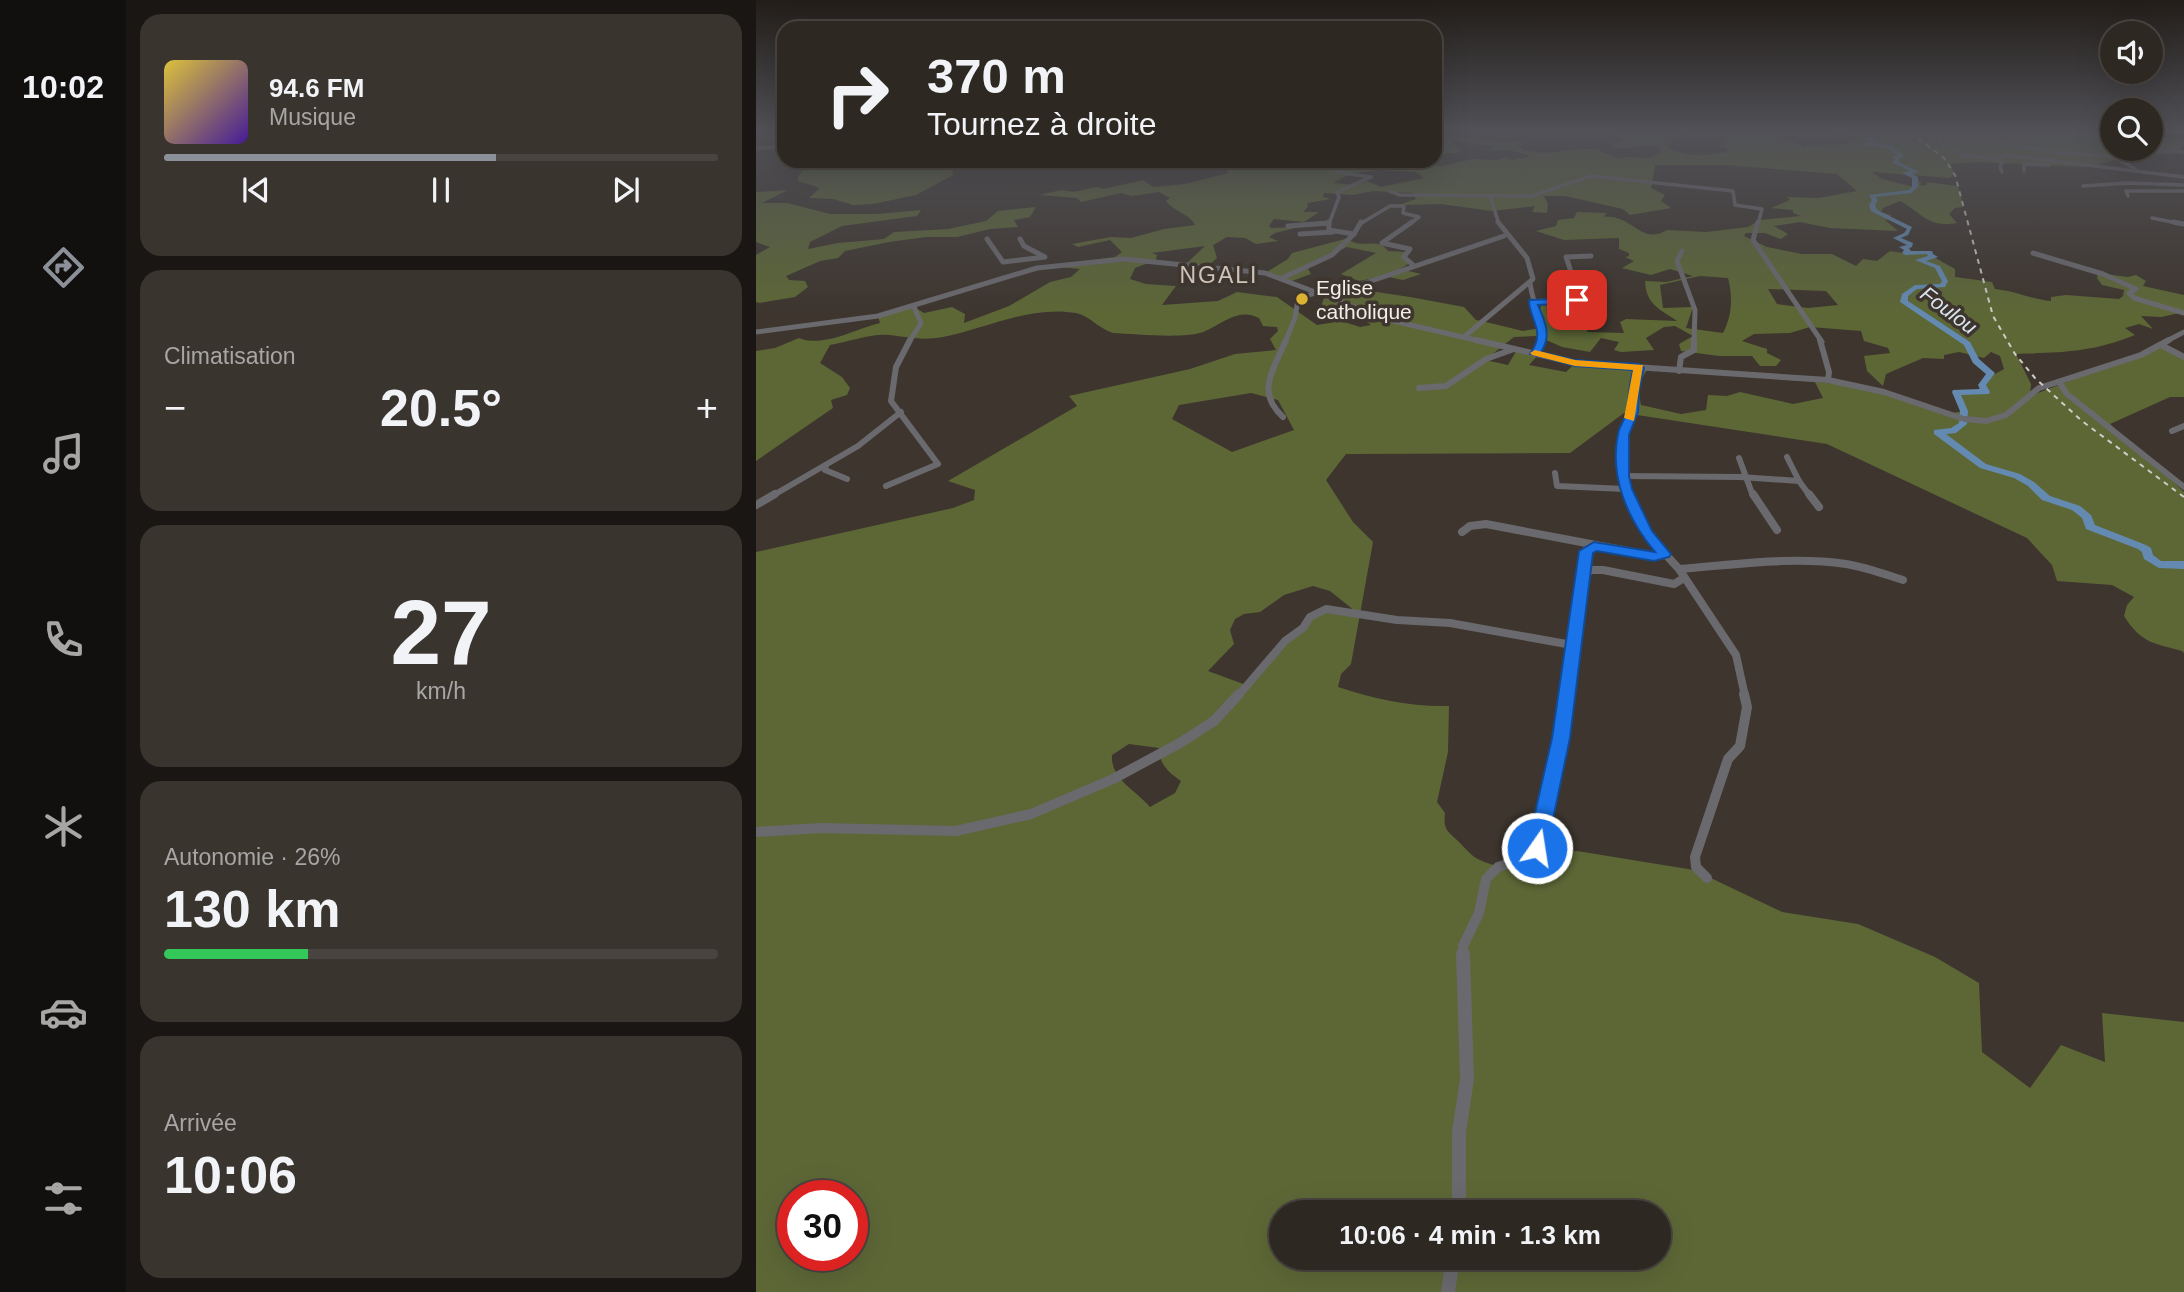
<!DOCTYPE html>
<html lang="fr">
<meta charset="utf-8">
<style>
:root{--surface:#2e2822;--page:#3a342f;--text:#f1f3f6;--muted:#a7a6a5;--line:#494440;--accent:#8c9099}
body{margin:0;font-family:Arial,sans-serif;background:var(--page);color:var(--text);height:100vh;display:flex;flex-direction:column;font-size:26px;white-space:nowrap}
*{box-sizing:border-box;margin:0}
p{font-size:23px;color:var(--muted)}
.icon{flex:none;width:38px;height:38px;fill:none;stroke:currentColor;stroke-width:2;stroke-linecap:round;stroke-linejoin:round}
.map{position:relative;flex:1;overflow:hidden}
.details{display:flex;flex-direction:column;gap:14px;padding:14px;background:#191613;width:630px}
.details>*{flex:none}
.banner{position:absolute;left:21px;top:21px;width:665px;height:147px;border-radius:21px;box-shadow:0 7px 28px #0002,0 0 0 2px var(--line);background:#2e2822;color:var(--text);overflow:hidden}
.fabs{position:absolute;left:1344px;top:21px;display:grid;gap:14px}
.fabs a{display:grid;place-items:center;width:63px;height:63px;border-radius:50%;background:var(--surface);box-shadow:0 7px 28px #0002,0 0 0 2px var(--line);font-size:35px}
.speed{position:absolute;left:21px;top:1180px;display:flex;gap:14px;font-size:35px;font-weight:700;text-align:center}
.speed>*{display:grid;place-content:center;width:91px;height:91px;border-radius:50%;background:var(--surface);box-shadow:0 7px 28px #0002,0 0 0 2px var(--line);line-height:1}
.speed .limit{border:10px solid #d22;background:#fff;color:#111}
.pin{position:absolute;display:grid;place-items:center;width:60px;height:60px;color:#fff;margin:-30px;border-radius:14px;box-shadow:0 4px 10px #0006}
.me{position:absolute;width:77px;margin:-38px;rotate:13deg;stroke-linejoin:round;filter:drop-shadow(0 0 5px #0008)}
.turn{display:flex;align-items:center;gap:24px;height:147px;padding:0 35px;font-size:32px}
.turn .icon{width:91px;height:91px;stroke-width:2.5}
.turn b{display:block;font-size:49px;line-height:60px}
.big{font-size:52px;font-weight:800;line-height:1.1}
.details .widget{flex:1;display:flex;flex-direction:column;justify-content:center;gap:10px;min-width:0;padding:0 24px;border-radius:21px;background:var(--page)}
.details .dial{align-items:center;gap:0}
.dial b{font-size:91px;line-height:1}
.song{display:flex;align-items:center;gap:21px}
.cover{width:84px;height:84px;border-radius:10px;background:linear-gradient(135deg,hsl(50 70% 55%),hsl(260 70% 35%))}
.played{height:7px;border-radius:4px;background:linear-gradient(90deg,var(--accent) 60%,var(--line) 60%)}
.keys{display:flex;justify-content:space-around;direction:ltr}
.heat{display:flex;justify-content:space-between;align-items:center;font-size:38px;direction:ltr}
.charge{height:10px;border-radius:5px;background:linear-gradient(90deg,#34c759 26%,var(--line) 0)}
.trip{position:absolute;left:513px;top:1200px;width:402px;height:70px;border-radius:35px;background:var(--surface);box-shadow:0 7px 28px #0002,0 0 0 2px var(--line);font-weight:800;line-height:70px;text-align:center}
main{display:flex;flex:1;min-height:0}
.tabs{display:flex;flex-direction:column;width:126px;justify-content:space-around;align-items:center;background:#12100e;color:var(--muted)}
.tabs .icon{width:49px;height:49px}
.tabs .active{color:var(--accent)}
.tabs b{font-size:32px;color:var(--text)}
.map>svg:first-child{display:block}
.green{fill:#5d6736;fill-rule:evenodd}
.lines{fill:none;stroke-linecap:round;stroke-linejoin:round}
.river{fill:#648ab1;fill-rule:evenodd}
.minor-far5{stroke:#6a696e;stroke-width:3.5}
.minor-far4{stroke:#6a696e;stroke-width:5}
.minor-far3{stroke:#6a696e;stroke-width:6}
.minor-far2{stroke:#6a696e;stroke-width:8}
.minor-far1{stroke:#6a696e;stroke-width:10}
.minor{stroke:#6a696e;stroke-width:14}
.rail{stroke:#d0cbc5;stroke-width:2;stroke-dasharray:5 5;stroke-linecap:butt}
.route{fill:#1a73e8;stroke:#114b97;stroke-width:2}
.slow{fill:#f59e0b}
.poi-dot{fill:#dcb233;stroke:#3d352e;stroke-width:2.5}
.labels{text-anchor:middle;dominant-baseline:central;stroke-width:7;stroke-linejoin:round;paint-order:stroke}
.far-poi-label{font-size:21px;fill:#f2ede8;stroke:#3d352e;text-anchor:start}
.far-water-label{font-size:21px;font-style:italic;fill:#dae6f2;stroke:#3d352e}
.far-quarter-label{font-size:23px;letter-spacing:2px;fill:#cec4bc;stroke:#3d352e}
</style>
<main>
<nav class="tabs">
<b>10:02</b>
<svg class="icon active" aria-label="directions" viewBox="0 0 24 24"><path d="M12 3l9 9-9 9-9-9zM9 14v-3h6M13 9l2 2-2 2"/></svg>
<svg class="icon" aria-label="music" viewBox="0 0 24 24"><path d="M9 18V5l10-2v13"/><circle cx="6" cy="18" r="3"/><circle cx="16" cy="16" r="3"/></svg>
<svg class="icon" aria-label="phone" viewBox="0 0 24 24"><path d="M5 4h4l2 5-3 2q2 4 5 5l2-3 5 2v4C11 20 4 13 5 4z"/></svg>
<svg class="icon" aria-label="climate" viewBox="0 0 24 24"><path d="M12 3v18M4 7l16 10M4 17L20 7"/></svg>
<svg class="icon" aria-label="car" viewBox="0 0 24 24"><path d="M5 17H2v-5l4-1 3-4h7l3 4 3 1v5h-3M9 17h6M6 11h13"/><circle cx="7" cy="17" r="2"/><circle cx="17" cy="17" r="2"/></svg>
<svg class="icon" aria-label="filters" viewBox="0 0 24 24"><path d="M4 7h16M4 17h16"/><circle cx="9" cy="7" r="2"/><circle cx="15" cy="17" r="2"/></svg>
</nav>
<section class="details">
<div class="widget">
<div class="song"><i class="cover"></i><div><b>94.6 FM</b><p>Musique</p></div></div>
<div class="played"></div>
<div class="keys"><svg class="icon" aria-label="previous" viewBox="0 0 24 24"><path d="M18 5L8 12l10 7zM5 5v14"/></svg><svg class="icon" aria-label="pause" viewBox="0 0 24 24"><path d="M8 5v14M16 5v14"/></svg><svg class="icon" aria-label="next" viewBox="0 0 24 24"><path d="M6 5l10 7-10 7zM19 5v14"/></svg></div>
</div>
<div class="widget"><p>Climatisation</p>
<div class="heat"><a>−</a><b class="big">20.5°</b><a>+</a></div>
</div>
<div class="widget dial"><b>27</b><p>km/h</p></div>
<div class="widget"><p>Autonomie · 26%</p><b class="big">130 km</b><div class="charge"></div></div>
<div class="widget"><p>Arrivée</p><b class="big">10:06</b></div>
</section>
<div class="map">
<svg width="1428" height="1292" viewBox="0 0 1428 1292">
<rect width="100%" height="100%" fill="#3d352e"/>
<!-- green -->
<g class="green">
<path d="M874,132h46l2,7 -12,7c17,13 38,10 60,6l2,-3 -10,-3 7,-6 -37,-3 -4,-5h152l-15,5 -49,-2 20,5 12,7 2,-2 39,-1 5,-3 -10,-1 -2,-3 28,2 -12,-3 -5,-4h263v17h39v-17h9l2,5 22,4 -3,9 -9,4 -38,1 -46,12 -110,-5 -28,2 5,11 -6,3 -77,-6 10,7 32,8 1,-9 6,4 -1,3 6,1 1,-4 31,4 6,21 -9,1 -6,6 8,9c-30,5 -34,-10 -57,-22l-17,7 -2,4 10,3v4l-6,1 13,11 -68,-3 -30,-6 -26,4 14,8 -7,5 -16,-6h-19l-2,3 23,11 35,7h30l24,12 7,-7 14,2 13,-10 19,3 21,-2v3l25,14v8l37,5 3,7c20,2 36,10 56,12v-4l15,-2 53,4 4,-3 1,-6 -22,-5 -5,-7 1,-5 30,4 8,-2 10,6 -3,5 41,9v17l-23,5 -20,-1 12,13 -14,-5 -14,4 10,7c-45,18 -72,17 -119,19l15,30 -1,12 128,-49 26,8v42h-14l-60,27 74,68v161l-2,-2c-29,-8 -41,-8 -58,-35l3,-11 7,-8 -22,-12 -55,-4 -5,-16 -25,-27 -200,-94 -203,-31 -54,40 -224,1 -20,26 27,42 20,20 -22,122 -10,10 -3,13c36,12 73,20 111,19l-1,46 -11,50 8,11c-2,16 2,18 13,28 17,17 14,17 38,25l25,-11 56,-4 117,19 88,42 76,12 77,33 44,26 3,69 48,36 31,-43 44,17 -3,-49 82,9v270h-1428v-740l197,-44 21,-8 1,-10 -27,-9 129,-75 -8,-10 121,-27 45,-15 41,-4 -6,-11 8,-8 -1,-4 -14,-1 -4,-8c-22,-11 -36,6 -56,14 -19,7 -69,2 -90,1 -14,-4 -23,-17 -37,-20 -45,-8 -91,16 -133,24 -21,4 -34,0 -54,-2 -17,-2 -41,7 -59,10l-10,18 22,14 8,11 -3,7 -16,5 2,8 -77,53v-110l19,-3 24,-10c24,10 56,-9 81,-15l-2,-7 36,-9 10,6 28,-6 13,7 -1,9 45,-17 41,-24 21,-5 9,-8 -30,-3 65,-9 7,-5 -12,-12 -32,7 -6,-3 39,-7 20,1 33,-9 31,-4c-6,-12 -21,-13 -29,-24l4,-3 -11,-6 -27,4 -11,-3 -40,9 -4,-4 -38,-3 23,-5 11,2 24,-5 7,2 39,-9 10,7 32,-3 43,-11 -2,-5 5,-7h170l40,5 32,-7 25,1 7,-3 7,3 19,-4 -21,-6h-26l13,-3 -43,-7 -2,1 9,11 -26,3v-16l61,-1 1,4c9,1 21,-1 28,1l-5,4c17,12 49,1 69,2 12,0 20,7 30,10 1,0 9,-2 10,-2 11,1 23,3 31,-4v-5c-17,-6 -33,5 -49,-3l12,-6 -3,-2 1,-3zM899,165h71l111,9 20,17 -38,7 -32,-1 3,3 -19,8 22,2v3l8,3 -41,4 -12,7 -42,5 -39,-2c-26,16 -35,-16 -63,-13l2,-4 -29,-1 -3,6 -16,2 -2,6 -20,5 28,9 55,-2v11l10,4v3l-4,1 9,4 -12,7 29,7 19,-6 23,7 -27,6 -21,-1c1,24 15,28 32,40l-51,-2 -6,3 4,11 -37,-1 3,-10 10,-8 -15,-5 -3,-5 -40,-4 -2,11 7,16 -24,4 -33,-8 -14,-3 -12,-13 -54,-10 -60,-9 -24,5 -5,13 7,6h25l18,13 -11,2 -19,-6 -24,4 -40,-28 -40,-5 -19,9 -56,4 14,-19 -30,-2 -16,-5 5,-11 21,-8 1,-5 -5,-2 53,-7 -18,17 22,2 8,-7 -4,-13 14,-8 18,1 11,6 22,-3 -9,-4 6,-4 24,-6 -28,1 -2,-2 5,-7 30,3 15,-10h-16l5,-5 -1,-4 24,-4 -8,-2 1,-4 29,2 20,-4 40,2 3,6 -17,6 42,-1 51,7 43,-5 -3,6 15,1 1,-9 -4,-8h21l58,13 7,6 41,-7 -10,-7 4,-6 -14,-7zM622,170l38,2 8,6 -43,9 -14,-6 -11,4 -23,-2 17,-9zM944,276l28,2c5,20 4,38 -5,55l-37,-5 7,-21 -30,1 -3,-23zM1012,289l58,2 12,14 -30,3 -31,-4zM919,326l18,10 -14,8 2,7 38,5h33l8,10h16l5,-6 -14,-7v-4l-25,-8 12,-7 36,-1 20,-6 51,4 3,10 24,7 2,5 -26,3 3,15 16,15 3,-12 37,-16 21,1v-4l15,-3 25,6 7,-6 9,4 4,13 -9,5 -4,-1 -13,17 -22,2 8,19 -17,3 -86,-28 -101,-9 55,5 8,16 -30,6 -53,-12 -13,4 -19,-1 -2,15 -25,4 -40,-9c-3,-14 -2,-23 6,-35l-72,-7 -9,9 -37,-7 11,-12 -22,-5 -10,17 -23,-5 29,-23 23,-1 25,11 28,5 11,-14 18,4 -5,8 7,2 33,-2 -8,-12 18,-11zM495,393l27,7 16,30 -62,22 -60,-33 7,-14zM557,586l17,5 25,20 -29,-2 -41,32 -39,44 -38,-14 26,-27 -4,-14 5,-11 9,-5 16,-2 24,-17zM373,744l30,4c0,16 9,24 22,33l-6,12 -25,14c-13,-16 -40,-28 -38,-52zM37,1195h59v60h-59zM525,1213h378v45h-378z"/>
<path d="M63,161h145l-12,7 1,7 -37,20 -43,9 -20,1 -20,-6 -24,-1 11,-10 -22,-7v-5l5,-5 27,-3 -16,-5z"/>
<path d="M32,190l-26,13h25l43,11h47l44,-4 -4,6 -75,10 -32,16 -2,7 30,-6 46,-4 10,-7 54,-3 38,-8 12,-10 38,-4 -6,10 -16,3 4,7 -28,2 -33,8h-31l-37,5 -44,9 -7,7 -18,3 -34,15 3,4 16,1 3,6 -13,10 -36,6 -3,-1v-47l14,-8 -14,-5v-50z"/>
<path d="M589,239c4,1 7,3 11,4 13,3 23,-4 32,8l18,1v6l7,3 -13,8 21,5 -18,6 -19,-4 -25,5 -18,-7 35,-21 -29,-6 -40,20 4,7 -19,7 -27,-8 23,-14 4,-6z"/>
</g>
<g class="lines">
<!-- river -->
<path class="river" d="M1113,132h5l5,4 -7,2 5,3 -4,2 18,3 15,11 -7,1v4l20,10 -7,2 6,3v10l-7,6 -36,4 3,3 -3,5 2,5 35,17 -4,8 -7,3 12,5 -1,4 -3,1 2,3h21l1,3 5,3 -12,4 14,5 8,15 -3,6 -28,2 -9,7v5l62,41 9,17 16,14 -9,12 4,7 -1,2 -28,1 7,16 -1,13 -11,9 -10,1 40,30 34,10 14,8 16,14 30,10 11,9 4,10 51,20 5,3 2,7 8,6h23v8l-25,-1 -15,-9 -2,-7 -4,-3 -52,-20 -4,-11 -10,-8 -30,-10 -14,-14 -14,-8 -34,-10 -46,-34v-4l17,-2 8,-5 1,-12 -8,-19 1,-2 27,-1 -2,-4 8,-11 -13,-11 -9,-18 -64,-43 2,-8 13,-9 25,-1 2,-3 -7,-13 -20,-8 13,-4 -1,-2 -22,1 -3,-2 2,-3 -5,-3 8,-2 -14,-7 11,-5 3,-4 -36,-18 -2,-6 3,-5 -3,-5 40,-5 3,-3v-9l-10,-5 8,-2 -18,-9 3,-2 -2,-4h6l-11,-8 -23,-3v-2l6,-2 -7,-2v-2l9,-2z"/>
<!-- minor-far5 -->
<g class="minor-far5">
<path d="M1216,132l23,6 7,6 60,9 51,3 22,13"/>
<path d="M1329,132l27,8"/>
<path d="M1422,132l6,1"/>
<path d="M1185,136l-2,4 23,15 40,5"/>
<path d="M0,148l28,-1"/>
<path d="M1394,149l34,3"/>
<path d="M1268,171v-7l25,1 4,-6"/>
<path d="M1246,172l-2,-5 3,-7 -3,-4 6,-1 178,22"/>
<path d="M1327,186l45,-3 56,2"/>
<path d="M633,191l11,4 132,1 59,-20 142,15 2,14 27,4 -4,15"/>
<path d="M734,196l9,28"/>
<path d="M1372,196l-2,-5h58"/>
<path d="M1396,218l30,6"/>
<path d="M564,224l9,-1"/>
<path d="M573,224l10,-27 -2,-5 34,-15 -35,-5"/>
<path d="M604,224l30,-18h14l-1,7 16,4 -9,7"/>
</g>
<!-- minor-far4 -->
<g class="minor-far4">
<path d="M656,222l-30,21 28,6 -6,8 9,8"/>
<path d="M1002,222l-5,18 69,102"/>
<path d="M1417,222l11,2"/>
<path d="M532,226l41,-3"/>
<path d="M544,234l33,-2"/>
<path d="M598,234l7,-12"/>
<path d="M231,239l16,23 42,-5"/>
<path d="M264,239l4,7 19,10"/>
<path d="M926,251l-5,10 18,49 -1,32"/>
<path d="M1277,253l70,21 33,15 -7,4 5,5 50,15"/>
<path d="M526,278l50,-23 22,-21 -25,-4v-8"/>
<path d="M774,283c2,18 14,43 11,59"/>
<path d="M571,296l177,-60"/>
<path d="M776,302l48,-4 -14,-41 25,-1"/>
<path d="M0,332l122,-16 159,-48 87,-9 141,14 124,47 95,22"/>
<path d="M709,336l68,-57 -6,-21 -29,-36"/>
<path d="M153,342l12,-19 -7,-16"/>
<path d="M529,342l10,-24 3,-19 20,-7"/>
<path d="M1409,342l19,-10"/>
</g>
<!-- minor-far3 -->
<g class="minor-far3">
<path d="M720,340l99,23 253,17 56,12 77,26"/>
<path d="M1064,340l9,32 -1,8"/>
<path d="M1405,345l23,12"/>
<path d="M779,354l6,-14"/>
<path d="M923,371l2,-14 13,-7v-10"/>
<path d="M1303,382l8,12 117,93"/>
<path d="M663,388l27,-2 40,-27 28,-10"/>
<path d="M527,417c-28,-25 -9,-48 3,-77"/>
<path d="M1209,419l21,2 20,-6 33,-27 102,-33 28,-15"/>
<path d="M1416,431l12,-5"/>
<path d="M1031,457l12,24 11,15"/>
<path d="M983,458l14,38"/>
<path d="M70,465l-1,5 22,9"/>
<path d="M799,473l2,13 68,3"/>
<path d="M867,476l117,1 59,4"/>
<path d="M130,486l52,-22 -47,-63 5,-34 14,-27"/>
<path d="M16,496l86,-50 43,-34"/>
<path d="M872,496l-3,-7 -1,-54 8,-23 1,-21 6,-23"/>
</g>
<!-- minor-far2 -->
<g class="minor-far2">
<path d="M871,494l19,39 33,36 57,86 9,41"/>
<path d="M997,494l24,36"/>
<path d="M1053,494l10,13"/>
<path d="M0,505l19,-11"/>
<path d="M706,532l8,-6 16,-2 168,32 10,-2"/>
<path d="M923,569c55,-4 112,-13 167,-5 19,3 38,10 57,16"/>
<path d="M829,575l6,-5h12l71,14 10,-6"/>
<path d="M482,696l47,-55 18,-13 7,-11 16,-8 71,11 53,3 122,22"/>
<path d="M810,696l19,-121 -2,-10 3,-14 8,-5"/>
</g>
<!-- minor-far1 -->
<g class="minor-far1">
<path d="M0,832l65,-4 135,3 75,-17 82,-35 67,-36 34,-22 25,-27"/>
<path d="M951,878l-11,-11 -1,-10 33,-98 12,-13 7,-39 -3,-13"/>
<path d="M707,955v-9l16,-33 7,-34 12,-12 32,-10 7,-9 24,-110 5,-44"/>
</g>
<!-- minor -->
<g class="minor">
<path d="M703,1213v-81l8,-53 -4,-125"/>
<path d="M692,1292l5,-34"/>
</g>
<!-- rail -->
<path class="rail" d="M1154,132l34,26 11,17 38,141 22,38 20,24 47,43 102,76"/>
</g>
<!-- sky -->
<linearGradient id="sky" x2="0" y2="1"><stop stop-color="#221d19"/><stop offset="0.42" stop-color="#515157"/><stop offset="1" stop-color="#515157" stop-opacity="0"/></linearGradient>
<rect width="1428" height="313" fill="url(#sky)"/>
<!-- route -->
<path class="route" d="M825,298v4l-4,1 -39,2c7,16 14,31 3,47l34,8 64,4 5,4 -5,23 -1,21 -9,23v41l3,13 20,42 19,23 -2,3 -15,4 -57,-10 -4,2 -23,185 -23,110 -3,6 -7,3 -7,-3 -3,-6 25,-110 27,-187 15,-9 61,10c-27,-32 -46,-75 -37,-118 1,-7 6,-13 8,-20 3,-14 3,-29 7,-44l-58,-4 -45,-12c17,-24 -1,-33 -1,-54z"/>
<!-- slow -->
<path class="slow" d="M779,350l40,10 68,5 -9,56 -10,-3 9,-48 -58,-4 -43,-11 -2,-2z"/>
<!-- markers -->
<circle class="poi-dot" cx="546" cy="299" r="7"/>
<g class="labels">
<!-- far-poi labels -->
<g class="far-poi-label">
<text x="560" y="287">Eglise<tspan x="560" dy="24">catholique</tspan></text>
</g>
<!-- far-water labels -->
<g class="far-water-label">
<text transform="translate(1193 310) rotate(37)">Foulou</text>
</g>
<!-- far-quarter labels -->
<g class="far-quarter-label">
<text x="463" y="275">NGALI</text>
</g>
</g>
</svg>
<div class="fabs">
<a><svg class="icon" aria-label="sound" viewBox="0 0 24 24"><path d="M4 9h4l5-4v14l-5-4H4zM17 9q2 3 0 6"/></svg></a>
<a><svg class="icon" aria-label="search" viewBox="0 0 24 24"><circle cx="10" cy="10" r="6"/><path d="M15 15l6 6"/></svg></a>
</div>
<div class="speed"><div class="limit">30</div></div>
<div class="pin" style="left:821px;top:300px;background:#d93025"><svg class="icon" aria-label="arrive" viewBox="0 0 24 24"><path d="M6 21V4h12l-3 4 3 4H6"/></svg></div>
<svg class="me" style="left:781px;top:848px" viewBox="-20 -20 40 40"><circle r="17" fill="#1a73e8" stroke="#fff" stroke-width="3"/><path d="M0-11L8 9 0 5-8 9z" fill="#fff"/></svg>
<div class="trip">10:06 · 4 min · 1.3 km</div>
<div class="banner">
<div class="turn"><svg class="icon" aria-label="right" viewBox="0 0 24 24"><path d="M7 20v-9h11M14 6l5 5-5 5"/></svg><div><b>370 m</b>Tournez à droite</div></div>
</div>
</div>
</main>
